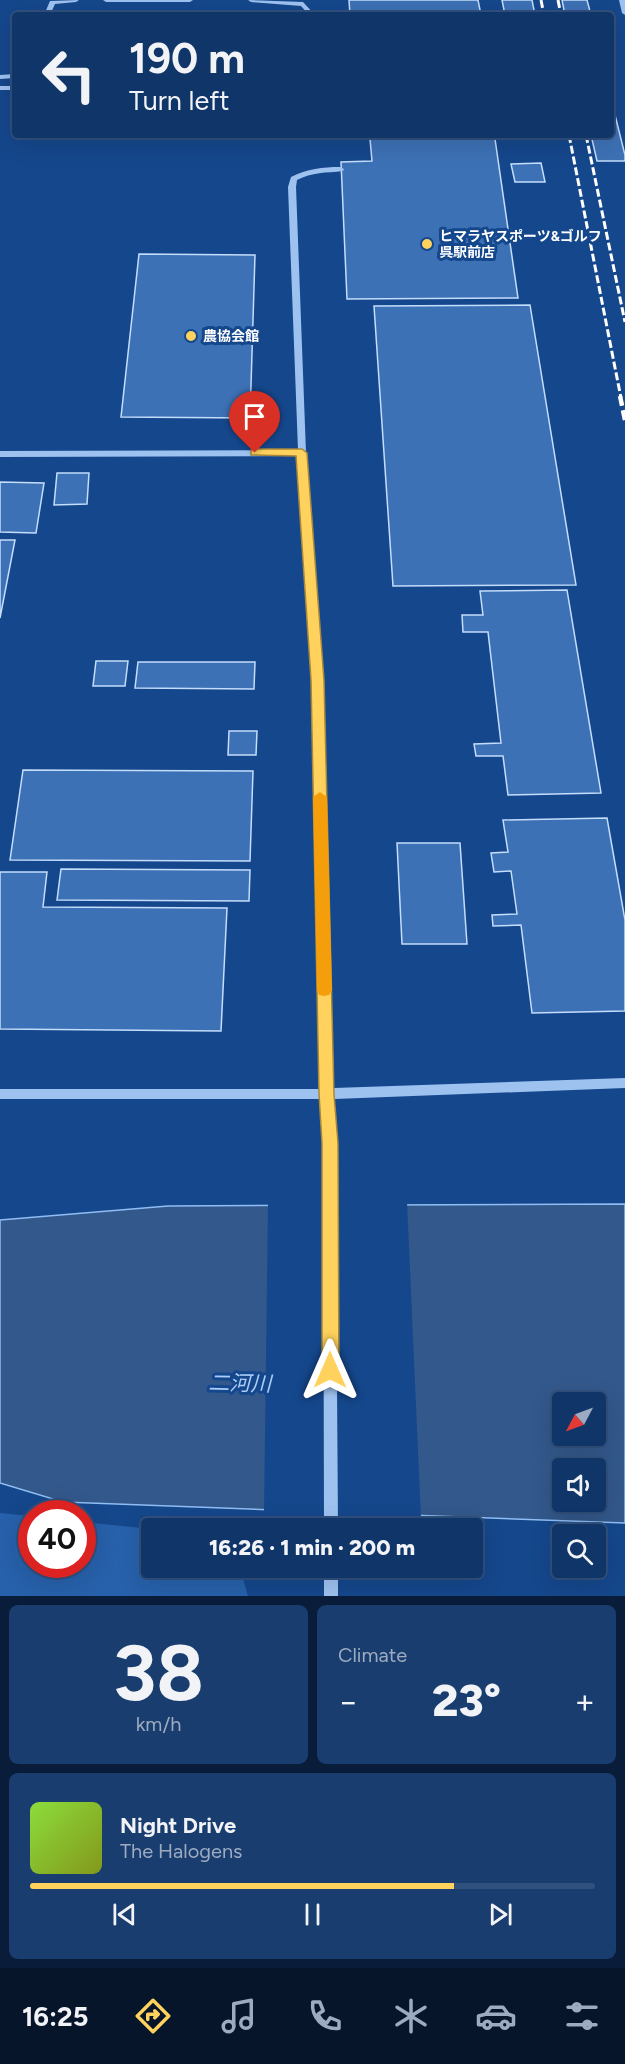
<!DOCTYPE html>
<meta charset="utf-8">
<style>
:root{--surface:#103569;--page:#193d6f;--text:#f1f3f6;--muted:#9cabc0;--line:#30507d;--accent:#ffd25d}
body{margin:0;font-family:Figtree,"Noto Sans JP",sans-serif;background:var(--page);color:var(--text);height:100vh;display:flex;flex-direction:column;font-size:22px;white-space:nowrap}
*{box-sizing:border-box;margin:0}
p{font-size:20px;color:var(--muted)}
.icon{flex:none;width:33px;height:33px;fill:none;stroke:currentColor;stroke-width:2;stroke-linecap:round;stroke-linejoin:round}
.map{position:relative;height:1596px;overflow:hidden}
.panel{display:flex;flex-direction:column;gap:9px;padding:9px;background:#091d3a;flex:1}
.panel>*{flex:none}
.top-card{position:absolute;left:12px;top:12px;width:602px;height:126px;border-radius:6px;box-shadow:0 6px 24px #0002,0 0 0 2px var(--line);background:#103569;color:var(--text);overflow:hidden}
.needle{width:39px;rotate:229deg}
.fabs{position:absolute;left:552px;top:1392px;display:grid;gap:12px}
.fabs a{display:grid;place-items:center;width:54px;height:54px;border-radius:6px;background:var(--surface);box-shadow:0 6px 24px #0002,0 0 0 2px var(--line);font-size:30px}
.speed{position:absolute;left:18px;top:1500px;display:flex;gap:12px;font-size:30px;font-weight:700;text-align:center}
.speed>*{display:grid;place-content:center;width:78px;height:78px;border-radius:50%;background:var(--surface);box-shadow:0 6px 24px #0002,0 0 0 2px var(--line);line-height:1}
.speed .limit{border:9px solid #d22;background:#fff;color:#111}
.pin{position:absolute;display:grid;place-items:center;width:51px;height:51px;color:#fff;margin:-62px -26px;border-radius:50% 50% 50% 0;rotate:-45deg;box-shadow:0 0 6px #0007}
.pin .icon{rotate:45deg}
.me{position:absolute;width:66px;margin:-33px;rotate:0deg;stroke-linejoin:round;filter:drop-shadow(0 0 4px #0008)}
.turn{display:flex;align-items:center;gap:21px;height:126px;padding:0 18px;font-size:27px}
.turn .icon{width:78px;height:78px;stroke-width:2.5}
.turn b{display:block;font-size:42px;line-height:51px}
.big{font-size:45px;font-weight:800;line-height:1.1}
.panel .widget{flex:1;display:flex;flex-direction:column;justify-content:center;gap:9px;min-width:0;padding:0 21px;border-radius:9px;background:var(--page)}
.panel .dial{align-items:center;gap:0}
.dial b{font-size:78px;line-height:1}
.song{display:flex;align-items:center;gap:18px}
.cover{width:72px;height:72px;border-radius:9px;background:linear-gradient(135deg,hsl(90 70% 55%),hsl(70 70% 35%))}
.played{height:6px;border-radius:3px;background:linear-gradient(90deg,var(--accent) 75%,var(--line) 75%)}
.keys{display:flex;justify-content:space-around;direction:ltr}
.heat{display:flex;justify-content:space-between;align-items:center;font-size:33px;direction:ltr}
.panel .tiles{flex:1;display:grid;gap:9px;grid-template-columns:1fr 1fr}
.widget:last-child{grid-column:span 2}
.trip{position:absolute;left:141px;top:1518px;width:342px;height:60px;border-radius:6px;background:var(--surface);box-shadow:0 6px 24px #0002,0 0 0 2px var(--line);font-weight:800;line-height:60px;text-align:center}
.tab-bar{display:flex;height:96px;justify-content:space-around;align-items:center;background:#06152a;color:var(--muted)}
.tab-bar .icon{width:42px;height:42px}
.tab-bar .on{color:var(--accent)}
.tab-bar b{font-size:27px;color:var(--text)}
.map>svg:first-child{display:block}
.green{fill:#2761ab}
.water{fill:#33588b;stroke:#90bdf3;stroke-width:1.5;fill-rule:evenodd}
.pier{fill:#15478c}
.building{fill:#3d71b5;stroke:#c4ddfb;stroke-width:1.5}
.lines{fill:none;stroke-linecap:round;stroke-linejoin:round}
.minor{fill:#9ec2f0;fill-rule:evenodd}
.rail-far1{stroke:#fff;stroke-width:3;stroke-dasharray:8 3;stroke-linecap:butt}
.rail{stroke:#fff;stroke-width:4.5;stroke-dasharray:10 4.5;stroke-linecap:butt}
.route{fill:#ffd25d;stroke:#a6883c;stroke-width:1.5}
.slow{fill:#f59e0b}
.poi-dot{fill:#ffd25d;stroke:#15478c;stroke-width:2}
.labels{text-anchor:middle;dominant-baseline:central;stroke-width:6;stroke-linejoin:round;paint-order:stroke}
.far-poi-label{font-size:14px;font-weight:bold;fill:#fff;stroke:#15478c;text-anchor:start}
.near-water-label{font-size:21px;font-style:italic;fill:#aaccf7;stroke:#15478c}
</style>
<div class="map">
<svg width="625" height="1596" viewBox="0 0 625 1596">
<rect width="100%" height="100%" fill="#15478c"/>
<!-- green -->
<path class="green" d="M0,1513l31,3 1,48h50l1,-42 68,7 1,39h88l8,28h-248z"/>
<!-- water -->
<path class="water" d="M625,1204v319l-562,-21 -63,-19v-263l168,-14zM562,1402h34v34h-34zM562,1468h34v34h-34z"/>
<!-- pier -->
<path class="pier" d="M268,1202h139l14,317 -157,-6z"/>
<!-- building -->
<g class="building">
<path d="M349,0h129l3,15h18h-149z"/>
<path d="M502,0h30l3,15h-30z"/>
<path d="M562,0h25l4,15h-26z"/>
<path d="M610,95l15,60v6h-28l-6,-26h19z"/>
<path d="M370,139h125l23,159 -171,1 -6,-137 31,-1z"/>
<path d="M541,163l4,19h-30l-4,-18z"/>
<path d="M139,254l116,1 -5,163 -129,-1z"/>
<path d="M530,305l46,280 -183,1 -19,-280z"/>
<path d="M57,473h32l-2,31 -33,1z"/>
<path d="M0,482l44,1 -8,50 -36,-1z"/>
<path d="M0,540h15l-15,78z"/>
<path d="M567,590l34,203 -93,2 -5,-39h-27l-2,-12 27,-1 -13,-111h-25l-1,-17h21l-3,-24z"/>
<path d="M96,661h32l-3,25h-32z"/>
<path d="M138,662h117l-1,27 -119,-1z"/>
<path d="M229,731h28l-1,24h-28z"/>
<path d="M23,770l230,1 -3,90 -240,-1z"/>
<path d="M607,818l18,102v91l-93,2 -11,-88 -28,1 -1,-11 25,-1 -6,-43 -17,1 -3,-19 17,-1 -5,-32z"/>
<path d="M397,843h63l7,101h-65z"/>
<path d="M61,869l189,1 -1,31 -192,-1z"/>
<path d="M0,872h47l-4,35 184,1 -6,123 -221,-2z"/>
</g>
<g class="lines">
<!-- minor -->
<g class="minor">
<path d="M79,0l-3,2 -21,2 -5,11h-6l6,-14z"/>
<path d="M103,0h90l-3,2h-84z"/>
<path d="M248,0l55,2 12,13h-6l-8,-9 -50,-4z"/>
<path d="M619,0h6v15l-3,-2z"/>
<path d="M15,74v4l-15,1v-4z"/>
<rect x="0" y="86" width="15" height="4"/>
<path d="M340,167l4,2 -1,2c-17,2 -31,1 -46,9l-1,7 10,266 16,227 12,408 291,-10v10l-290,11 3,429h-14l-1,-429h-323v-10h322l-10,-409 -14,-224 -298,1v-6l298,-1 -10,-263 3,-10c16,-8 32,-10 49,-10z"/>
<rect x="324" y="1568" width="14" height="28"/>
</g>
<!-- rail-far1 -->
<g class="rail-far1">
<path d="M541,0l3,15"/>
<path d="M558,0l3,15"/>
<path d="M569,135l52,263"/>
<path d="M586,135l39,187"/>
</g>
<!-- rail -->
<path class="rail" d="M620,396l5,24"/>
</g>
<!-- route -->
<path class="route" d="M255,449h47l5,4 17,227 10,414 4,49 1,227 -2,6 -7,2 -6,-2 -2,-6v-227l-3,-49 -8,-414 -15,-224 -45,-1v-5z"/>
<!-- slow -->
<path class="slow" d="M320,792l7,5 5,193 -3,5 -5,1 -5,-1 -2,-5 -4,-193z"/>
<!-- markers -->
<g class="poi-dot">
<circle cx="427" cy="244" r="6"/>
<circle cx="191" cy="336" r="6"/>
</g>
<g class="labels">
<!-- far-poi labels -->
<g class="far-poi-label">
<text x="439" y="236">ヒマラヤスポーツ&amp;ゴルフ<tspan x="439" dy="16">呉駅前店</tspan></text>
<text x="203" y="336">農協会館</text>
</g>
<!-- near-water labels -->
<g class="near-water-label">
<text transform="translate(240 1383) rotate(1)">二河川</text>
</g>
</g>
</svg>
<div class="fabs">
<a><svg class="needle" viewBox="-14 -14 28 28"><path d="M0-13l5 13h-10z" fill="#e53935"/><path d="M0 13l5-13h-10z" fill="#9cabc0"/></svg></a>
<a><svg class="icon" aria-label="sound" viewBox="0 0 24 24"><path d="M4 9h4l5-4v14l-5-4H4zM17 9q2 3 0 6"/></svg></a>
<a><svg class="icon" aria-label="search" viewBox="0 0 24 24"><circle cx="10" cy="10" r="6"/><path d="M15 15l6 6"/></svg></a>
</div>
<div class="speed"><div class="limit">40</div></div>
<div class="pin" style="left:255px;top:453px;background:#d93025"><svg class="icon" aria-label="arrive" viewBox="0 0 24 24"><path d="M6 21V4h12l-3 4 3 4H6"/></svg></div>
<svg class="me" style="left:330px;top:1370px" viewBox="-20 -20 40 40"><path d="M0-17L14 15 0 8-14 15z" fill="#ffd25d" stroke="#fff" stroke-width="4"/></svg>
<div class="trip">16:26 · 1 min · 200 m</div>
<div class="top-card">
<div class="turn"><svg class="icon" aria-label="left" viewBox="0 0 24 24"><path d="M17 20v-9H6M10 6l-5 5 5 5"/></svg><div><b>190 m</b>Turn left</div></div>
</div>
</div>
<section class="panel">
<div class="tiles">
<div class="widget dial"><b>38</b><p>km/h</p></div>
<div class="widget"><p>Climate</p>
<div class="heat"><a>−</a><b class="big">23°</b><a>+</a></div>
</div>
<div class="widget">
<div class="song"><i class="cover"></i><div><b>Night Drive</b><p>The Halogens</p></div></div>
<div class="played"></div>
<div class="keys"><svg class="icon" aria-label="previous" viewBox="0 0 24 24"><path d="M18 5L8 12l10 7zM5 5v14"/></svg><svg class="icon" aria-label="pause" viewBox="0 0 24 24"><path d="M8 5v14M16 5v14"/></svg><svg class="icon" aria-label="next" viewBox="0 0 24 24"><path d="M6 5l10 7-10 7zM19 5v14"/></svg></div>
</div>
</div>
</section>
<nav class="tab-bar">
<b>16:25</b>
<svg class="icon on" aria-label="directions" viewBox="0 0 24 24"><path d="M12 3l9 9-9 9-9-9zM9 14v-3h6M13 9l2 2-2 2"/></svg>
<svg class="icon" aria-label="music" viewBox="0 0 24 24"><path d="M9 18V5l10-2v13"/><circle cx="6" cy="18" r="3"/><circle cx="16" cy="16" r="3"/></svg>
<svg class="icon" aria-label="phone" viewBox="0 0 24 24"><path d="M5 4h4l2 5-3 2q2 4 5 5l2-3 5 2v4C11 20 4 13 5 4z"/></svg>
<svg class="icon" aria-label="climate" viewBox="0 0 24 24"><path d="M12 3v18M4 7l16 10M4 17L20 7"/></svg>
<svg class="icon" aria-label="car" viewBox="0 0 24 24"><path d="M5 17H2v-5l4-1 3-4h7l3 4 3 1v5h-3M9 17h6M6 11h13"/><circle cx="7" cy="17" r="2"/><circle cx="17" cy="17" r="2"/></svg>
<svg class="icon" aria-label="filters" viewBox="0 0 24 24"><path d="M4 7h16M4 17h16"/><circle cx="9" cy="7" r="2"/><circle cx="15" cy="17" r="2"/></svg>
</nav>
